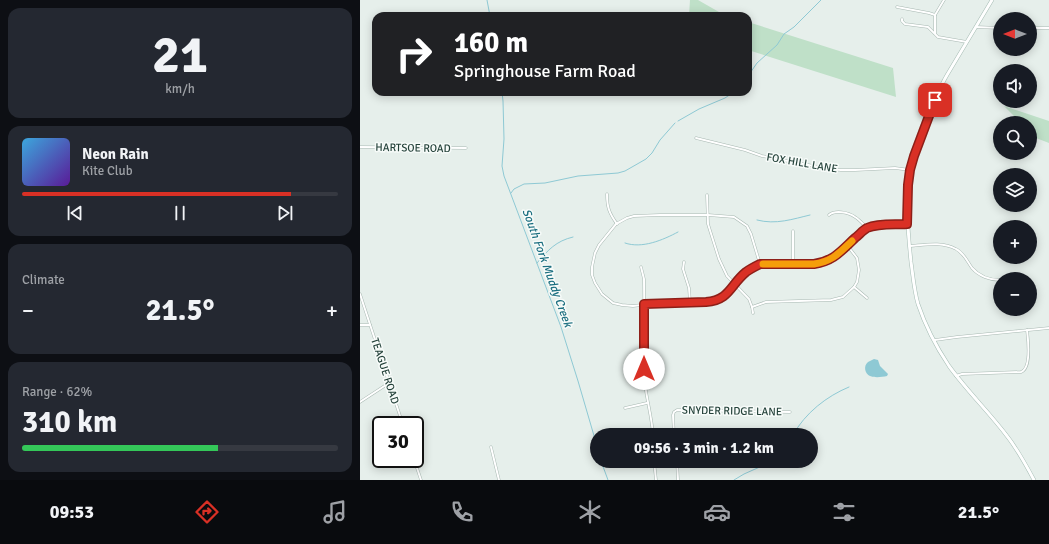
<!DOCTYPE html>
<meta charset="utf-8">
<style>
:root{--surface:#171b24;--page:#242831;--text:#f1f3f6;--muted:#9ea1a6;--line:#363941;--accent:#d93025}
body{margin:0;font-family:Signika,sans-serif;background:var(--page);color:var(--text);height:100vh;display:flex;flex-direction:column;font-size:15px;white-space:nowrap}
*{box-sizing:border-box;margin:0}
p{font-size:13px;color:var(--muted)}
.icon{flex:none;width:22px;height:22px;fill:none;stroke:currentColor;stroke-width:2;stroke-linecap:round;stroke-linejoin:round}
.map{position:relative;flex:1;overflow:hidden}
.side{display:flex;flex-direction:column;gap:8px;padding:8px;background:#0d0f14;width:360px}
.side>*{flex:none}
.top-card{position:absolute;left:12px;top:12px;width:380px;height:84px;border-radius:12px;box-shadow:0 2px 10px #0003;background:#202124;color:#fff;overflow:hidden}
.needle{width:26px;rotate:270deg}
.buttons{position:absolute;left:633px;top:12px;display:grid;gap:8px}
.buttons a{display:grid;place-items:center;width:44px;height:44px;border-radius:50%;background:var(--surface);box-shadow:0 2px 10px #0003;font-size:20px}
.speed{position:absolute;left:12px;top:416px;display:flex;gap:8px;font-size:20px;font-weight:700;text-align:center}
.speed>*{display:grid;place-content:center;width:52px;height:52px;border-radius:50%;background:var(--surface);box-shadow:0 2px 10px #0003;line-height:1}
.speed .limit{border:2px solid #111;border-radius:6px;background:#fff;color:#111}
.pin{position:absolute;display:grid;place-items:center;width:34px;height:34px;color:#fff;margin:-17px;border-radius:8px;box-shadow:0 2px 6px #0006}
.me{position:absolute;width:44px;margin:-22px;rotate:0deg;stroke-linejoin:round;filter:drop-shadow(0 0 3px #0008)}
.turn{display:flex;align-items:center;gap:14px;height:84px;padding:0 16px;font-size:18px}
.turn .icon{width:52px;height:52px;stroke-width:2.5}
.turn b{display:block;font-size:28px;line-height:34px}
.big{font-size:30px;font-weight:700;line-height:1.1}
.side .card{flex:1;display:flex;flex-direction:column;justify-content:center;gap:6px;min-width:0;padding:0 14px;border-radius:12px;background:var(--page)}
.side .dial{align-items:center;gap:0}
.dial b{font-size:52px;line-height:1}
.song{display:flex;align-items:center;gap:12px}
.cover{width:48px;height:48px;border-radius:6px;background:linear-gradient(135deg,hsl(200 70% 55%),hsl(270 70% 35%))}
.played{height:4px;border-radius:2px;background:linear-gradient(90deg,var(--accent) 85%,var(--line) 85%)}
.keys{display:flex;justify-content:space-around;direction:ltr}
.heat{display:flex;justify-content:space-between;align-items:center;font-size:22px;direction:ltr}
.charge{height:6px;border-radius:3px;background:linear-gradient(90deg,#34c759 62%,var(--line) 0)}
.trip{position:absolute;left:230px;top:428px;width:228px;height:40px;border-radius:20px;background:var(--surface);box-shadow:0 2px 10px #0003;font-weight:700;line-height:40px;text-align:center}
.tabs{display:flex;height:64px;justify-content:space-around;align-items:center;background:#090b0e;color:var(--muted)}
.tabs .icon{width:28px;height:28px}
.tabs .selected{color:var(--accent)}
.tabs b{font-size:18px;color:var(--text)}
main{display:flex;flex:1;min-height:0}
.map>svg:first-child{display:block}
.green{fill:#bfe0c8}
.water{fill:#8ec9d4}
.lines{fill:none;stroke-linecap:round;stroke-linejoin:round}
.stream{stroke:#8ec9d4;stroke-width:1}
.street-casing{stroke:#a8b8b2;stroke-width:3}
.secondary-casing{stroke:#a4bbb3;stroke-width:4}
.street{stroke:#fff;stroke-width:2}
.secondary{stroke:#fff;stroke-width:3}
.route-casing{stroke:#8d1f18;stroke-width:10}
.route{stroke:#d93025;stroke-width:7}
.slow{stroke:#f59e0b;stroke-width:7}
.labels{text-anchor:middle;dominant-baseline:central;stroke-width:3;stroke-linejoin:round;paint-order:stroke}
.street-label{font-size:11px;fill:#24423a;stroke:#f7fbf9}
.water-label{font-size:12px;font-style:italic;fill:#1c6f80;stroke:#f7fbf9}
</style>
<main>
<section class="side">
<div class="card dial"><b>21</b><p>km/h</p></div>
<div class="card">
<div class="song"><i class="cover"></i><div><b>Neon Rain</b><p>Kite Club</p></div></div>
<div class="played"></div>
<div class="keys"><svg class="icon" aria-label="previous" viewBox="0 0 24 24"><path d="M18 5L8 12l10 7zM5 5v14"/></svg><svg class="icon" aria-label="pause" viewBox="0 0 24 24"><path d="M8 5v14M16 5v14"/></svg><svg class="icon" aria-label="next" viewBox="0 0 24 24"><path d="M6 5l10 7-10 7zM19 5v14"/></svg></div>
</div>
<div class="card"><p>Climate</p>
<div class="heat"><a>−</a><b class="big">21.5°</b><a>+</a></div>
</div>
<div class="card"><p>Range · 62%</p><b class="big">310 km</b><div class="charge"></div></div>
</section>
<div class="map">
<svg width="689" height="480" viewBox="0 0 689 480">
<rect width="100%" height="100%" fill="#e6efeb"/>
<!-- green -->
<g class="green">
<path d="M330,0h8l21,12 11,4h-41z"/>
<path d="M388,22l145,46 3,29 -148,-47z"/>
<path d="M644,106l45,15v22l-13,-5 -6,-6v-9h-9z"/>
</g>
<!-- water -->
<path class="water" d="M514,359l4,1 2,6 8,8 -1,2c-5,1 -12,2 -17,0 -5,-2 -7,-10 -2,-14 2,-1 4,-2 6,-3z"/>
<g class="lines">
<!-- stream -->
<g class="stream">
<path d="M127,0l3,16"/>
<path d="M388,76l9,-13 20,-18 7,-11 10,-7 27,-27"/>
<path d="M142,92l1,9 1,38 -2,27 2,10 57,151 17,54 19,65"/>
<path d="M318,121l21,-12 26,-11 9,-6"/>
<path d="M151,193l3,-4 10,-5 21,-1 33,-7 40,-3 7,-2 21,-12 6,-6 8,-13 15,-17"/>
<path d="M397,220c19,5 36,-1 53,-5"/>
<path d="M265,243c17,6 38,-3 53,-11"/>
<path d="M177,263c11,-13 19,-22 36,-26"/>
<path d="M433,435c12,-22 34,-39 56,-48"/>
<path d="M241,461l7,19"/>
<path d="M374,480l10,-6 27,-12"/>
</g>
<!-- street casing -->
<g class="street-casing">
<g id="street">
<path d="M584,0l-9,15v19l3,3 29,5"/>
<path d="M537,7l32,6 6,2"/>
<path d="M542,19v2l3,3 23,3 6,6"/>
<path d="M616,27l24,1"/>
<path d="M670,28h19"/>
<path d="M336,138l49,12 17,6 67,13 12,1h14l40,-2 15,2"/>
<path d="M0,147l106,1"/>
<path d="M247,194c0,13 2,19 10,30"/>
<path d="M347,195l1,29 11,35 8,17 22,23 3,8 1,6"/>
<path d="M469,215c6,-5 19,-3 26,2 5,3 8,7 12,11"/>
<path d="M433,231v33"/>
<path d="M550,246c14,-1 32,-5 46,3 8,4 11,12 16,19 7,8 18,12 28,12"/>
<path d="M324,262l-1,7 6,19 1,14"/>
<path d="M400,264l-9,-30 -4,-8 -13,-9 -26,-2h-48l-26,1 -7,2 -11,6 -17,21 -4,8 -3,14v8l3,8 7,11 11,9 9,2 11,1 17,-2 56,-2 8,-1 13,-7 19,-21 14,-9h54c20,-3 27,-13 41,-26 4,-3 8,-8 12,-10 12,-5 28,-3 40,-4"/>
<path d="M281,267l3,12 1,105c2,17 7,34 8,51"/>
<path d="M652,279l9,-4"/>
<path d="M494,287l13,11"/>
<path d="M0,294l43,131"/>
<path d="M392,307l14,-5 65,-2 12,-3 11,-10 3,-5 2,-12 -2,-12 -10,-13"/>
<path d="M0,325h10"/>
<path d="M575,340l22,-3 92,-9"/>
<path d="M596,376l6,-2 59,-2c11,-4 7,-33 6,-42"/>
<path d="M0,402l29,-19"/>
<path d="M265,408l22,-5"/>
<path d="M314,435l-1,-20 1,-3 3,-2 113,2"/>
<path d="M131,447l8,33"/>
<path d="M54,459l7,21"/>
<path d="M294,461l2,19"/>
<path d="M317,461l1,19"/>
</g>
</g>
<!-- secondary casing -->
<g class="secondary-casing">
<path id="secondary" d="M632,0l-45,75c-10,17 -16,35 -22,53 -6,14 -12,28 -15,43 -5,30 -2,61 1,91 2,14 3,28 7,42 7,21 19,44 31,62 18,25 40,46 58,70 11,14 19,29 27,44"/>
</g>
<!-- street -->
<use href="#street" class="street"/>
<!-- secondary -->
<use href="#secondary" class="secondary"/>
</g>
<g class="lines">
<!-- route casing -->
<g class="route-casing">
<path id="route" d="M284,369v-65l62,-2c24,-2 24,-17 40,-30 4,-3 10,-6 14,-8h54c20,-3 27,-13 41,-26 4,-3 8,-8 12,-10 12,-5 28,-3 40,-4l1,-39 2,-15 4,-14 21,-56"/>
</g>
<!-- route -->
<use href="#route" class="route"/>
<!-- slow -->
<path class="slow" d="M403,264h51c19,-3 25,-11 38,-23"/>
</g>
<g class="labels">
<!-- street labels -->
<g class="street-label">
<text transform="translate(53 148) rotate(1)">HARTSOE ROAD</text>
<text transform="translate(442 163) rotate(10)">FOX HILL LANE</text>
<text transform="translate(25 371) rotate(72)">TEAGUE ROAD</text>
<text transform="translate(372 411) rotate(1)">SNYDER RIDGE LANE</text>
</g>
<!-- water labels -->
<g class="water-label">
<text transform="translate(187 268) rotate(70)">South Fork Muddy Creek</text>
</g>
</g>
</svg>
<div class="buttons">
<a><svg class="needle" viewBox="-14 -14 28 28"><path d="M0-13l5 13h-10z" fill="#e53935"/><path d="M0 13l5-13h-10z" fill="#9ea1a6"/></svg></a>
<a><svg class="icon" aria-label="sound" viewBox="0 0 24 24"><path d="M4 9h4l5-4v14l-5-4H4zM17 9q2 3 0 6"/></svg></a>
<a><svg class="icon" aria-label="search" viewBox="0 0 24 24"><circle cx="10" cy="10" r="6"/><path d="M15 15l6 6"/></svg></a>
<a><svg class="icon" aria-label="layers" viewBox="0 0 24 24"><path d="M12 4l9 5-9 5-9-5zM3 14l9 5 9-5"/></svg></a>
<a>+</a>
<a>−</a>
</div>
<div class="speed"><div class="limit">30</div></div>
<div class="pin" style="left:575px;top:100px;background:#d93025"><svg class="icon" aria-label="arrive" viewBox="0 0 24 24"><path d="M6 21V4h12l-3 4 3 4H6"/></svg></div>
<svg class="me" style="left:284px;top:369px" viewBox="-20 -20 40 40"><circle r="19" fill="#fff"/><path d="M0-13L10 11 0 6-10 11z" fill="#d93025"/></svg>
<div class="trip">09:56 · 3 min · 1.2 km</div>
<div class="top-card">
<div class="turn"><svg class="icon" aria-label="right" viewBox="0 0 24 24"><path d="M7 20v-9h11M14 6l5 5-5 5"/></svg><div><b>160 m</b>Springhouse Farm Road</div></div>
</div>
</div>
</main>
<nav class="tabs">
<b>09:53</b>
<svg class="icon selected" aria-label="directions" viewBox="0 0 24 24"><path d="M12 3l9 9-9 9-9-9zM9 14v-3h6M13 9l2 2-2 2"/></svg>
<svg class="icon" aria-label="music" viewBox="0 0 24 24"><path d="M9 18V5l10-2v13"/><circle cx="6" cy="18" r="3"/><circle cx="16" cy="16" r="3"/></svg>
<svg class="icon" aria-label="phone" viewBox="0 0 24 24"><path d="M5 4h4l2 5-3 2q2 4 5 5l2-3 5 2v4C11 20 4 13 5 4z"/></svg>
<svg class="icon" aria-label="climate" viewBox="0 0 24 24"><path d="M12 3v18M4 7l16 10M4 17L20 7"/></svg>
<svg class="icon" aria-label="car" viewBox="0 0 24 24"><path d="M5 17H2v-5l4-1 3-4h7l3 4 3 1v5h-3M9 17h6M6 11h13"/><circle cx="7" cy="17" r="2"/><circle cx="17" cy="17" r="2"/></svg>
<svg class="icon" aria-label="filters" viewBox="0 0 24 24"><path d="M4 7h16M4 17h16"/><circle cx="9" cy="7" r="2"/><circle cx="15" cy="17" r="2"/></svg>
<b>21.5°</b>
</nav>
